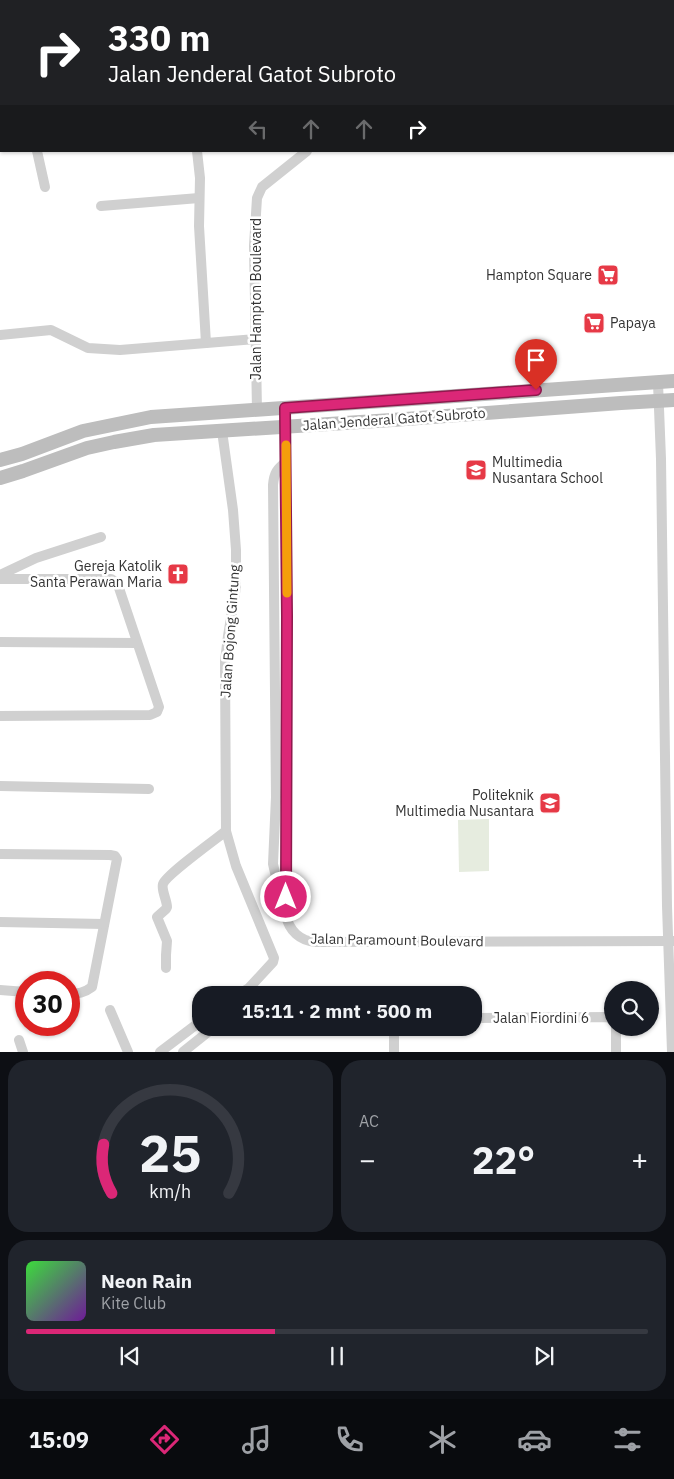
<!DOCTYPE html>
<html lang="id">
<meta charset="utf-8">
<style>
:root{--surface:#171b24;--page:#20242c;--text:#f1f3f6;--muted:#9ea1a6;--line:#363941;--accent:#db2777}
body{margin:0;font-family:"IBM Plex Sans",sans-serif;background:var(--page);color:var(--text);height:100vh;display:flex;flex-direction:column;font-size:19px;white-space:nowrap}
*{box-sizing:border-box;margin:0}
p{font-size:16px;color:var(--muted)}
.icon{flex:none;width:28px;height:28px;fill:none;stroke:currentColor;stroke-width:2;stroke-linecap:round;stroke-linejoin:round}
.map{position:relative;height:1052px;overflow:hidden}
.drawer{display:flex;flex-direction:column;gap:8px;padding:8px;background:#0d0f14;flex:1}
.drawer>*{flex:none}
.banner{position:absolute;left:0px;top:0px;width:675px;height:152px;box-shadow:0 1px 4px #0004;background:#202124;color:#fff;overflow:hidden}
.buttons{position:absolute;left:604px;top:981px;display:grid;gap:10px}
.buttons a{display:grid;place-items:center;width:55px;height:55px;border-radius:50%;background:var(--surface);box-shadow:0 1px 4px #0004;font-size:25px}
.speed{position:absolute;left:15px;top:971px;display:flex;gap:10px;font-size:25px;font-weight:700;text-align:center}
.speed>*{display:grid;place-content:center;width:65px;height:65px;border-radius:50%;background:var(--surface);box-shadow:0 1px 4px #0004;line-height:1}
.speed .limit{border:8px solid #d22;background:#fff;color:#111}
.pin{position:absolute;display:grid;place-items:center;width:42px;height:42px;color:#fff;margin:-51px -21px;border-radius:50% 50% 50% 0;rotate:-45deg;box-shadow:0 0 5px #0007}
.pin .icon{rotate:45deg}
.me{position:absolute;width:55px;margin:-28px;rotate:0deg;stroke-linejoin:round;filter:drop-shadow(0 0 4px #0008)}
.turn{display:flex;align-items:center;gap:18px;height:105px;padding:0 25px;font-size:22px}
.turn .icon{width:65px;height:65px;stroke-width:2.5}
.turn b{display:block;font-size:35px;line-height:42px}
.lanes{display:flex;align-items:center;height:48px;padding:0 25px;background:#0003;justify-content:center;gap:25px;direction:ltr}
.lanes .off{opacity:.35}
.big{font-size:38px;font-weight:700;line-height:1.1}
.drawer .widget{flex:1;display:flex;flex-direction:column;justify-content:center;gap:8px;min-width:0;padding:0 18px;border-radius:20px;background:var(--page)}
.drawer .dial{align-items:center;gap:0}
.dial svg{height:130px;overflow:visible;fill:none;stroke:var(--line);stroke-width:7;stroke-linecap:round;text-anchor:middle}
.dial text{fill:var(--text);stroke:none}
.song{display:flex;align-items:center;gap:15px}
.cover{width:60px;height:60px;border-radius:8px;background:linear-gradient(135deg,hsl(120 70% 55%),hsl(280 70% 35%))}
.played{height:5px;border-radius:2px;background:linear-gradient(90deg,var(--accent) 40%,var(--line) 40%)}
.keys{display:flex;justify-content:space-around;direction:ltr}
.heat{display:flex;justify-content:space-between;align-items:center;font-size:28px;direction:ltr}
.drawer .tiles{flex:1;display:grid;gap:8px;grid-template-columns:1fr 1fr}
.widget:last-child{grid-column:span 2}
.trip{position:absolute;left:192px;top:986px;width:290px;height:50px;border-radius:20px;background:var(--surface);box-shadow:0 1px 4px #0004;font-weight:700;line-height:50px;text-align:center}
.menu{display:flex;height:80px;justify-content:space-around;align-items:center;background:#090b0e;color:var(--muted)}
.menu .icon{width:35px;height:35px}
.menu .on{color:var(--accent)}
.menu b{font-size:22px;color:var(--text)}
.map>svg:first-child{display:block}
.pitch{fill:#e6ecdf}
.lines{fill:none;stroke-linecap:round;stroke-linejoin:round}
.street{stroke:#d0d0d0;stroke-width:10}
.secondary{stroke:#bdbdbd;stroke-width:14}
.route-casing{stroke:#8e194d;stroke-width:12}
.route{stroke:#db2777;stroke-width:9}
.slow{stroke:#f59e0b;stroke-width:9}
.labels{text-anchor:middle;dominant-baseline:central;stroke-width:5;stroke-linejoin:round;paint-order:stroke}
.poi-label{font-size:14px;fill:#333;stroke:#fff;text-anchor:end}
.street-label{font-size:14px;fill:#333;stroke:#fff}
</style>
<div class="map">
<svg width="674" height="1052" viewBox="0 0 674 1052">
<rect width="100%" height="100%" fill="#fff"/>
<!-- pitch -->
<path class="pitch" d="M489,819v52l-30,1 -1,-52z"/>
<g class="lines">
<!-- street -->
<g class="street">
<path d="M170,0l1,1"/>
<path d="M437,0v1"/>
<path d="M126,1l5,-1"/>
<path d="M312,1l1,-1"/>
<path d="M0,6h1"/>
<path d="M0,87l1,-1"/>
<path d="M37,151l8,36"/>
<path d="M197,151l3,27 -1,48 7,117"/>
<path d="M101,206l98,-8"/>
<path d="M0,335l51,-5 37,18 32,2 136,-11"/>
<path d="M658,383l3,76 6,447 5,146"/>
<path d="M285,408l2,208 -1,299c3,16 14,26 30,27l358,-1"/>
<path d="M257,410l-3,-164 3,-48 5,-11 45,-36"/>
<path d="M222,431l11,79 3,40v37l-8,49 -3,25 1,170"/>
<path d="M0,575l36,-17 65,-21"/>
<path d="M0,579h111c4,2 6,4 8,9l40,119 -2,5 -7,3 -150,1"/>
<path d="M0,642l137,1"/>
<path d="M0,786l149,3"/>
<path d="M0,854l110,1 5,1 2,3 -25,128c-8,6 -14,7 -23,6"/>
<path d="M285,894l-9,-17 -3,-13 3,-67 -3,-312c1,-12 4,-16 13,-23"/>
<path d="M0,922l104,2"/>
<path d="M166,968v-13l1,-14 -10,-24 9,-8 1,-2c0,-7 -6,-17 -4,-23 3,-9 53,-45 63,-53l10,35 38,92 -1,4 -24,26 -11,7"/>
<path d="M0,990l26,2"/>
<path d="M110,1010l18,42"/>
<path d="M474,1018l134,-1 4,3"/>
<path d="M616,1028v24"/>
<path d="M19,1040l4,12"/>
<path d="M160,1052l41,-31"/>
<path d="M183,1052l30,-24"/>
<path d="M394,1052v-24"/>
</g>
<!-- secondary -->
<g class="secondary">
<path d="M0,460l22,-6 61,-23 68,-14 523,-36"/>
<path d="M0,478l23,-7 64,-23 27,-6 40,-7 238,-15 229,-17 53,-3"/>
</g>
</g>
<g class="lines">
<!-- route casing -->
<g class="route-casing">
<path id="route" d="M286,897l1,-281 -2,-208 251,-18"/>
</g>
<!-- route -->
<use href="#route" class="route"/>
<!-- slow -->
<path class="slow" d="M286,445l1,148"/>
</g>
<!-- icons -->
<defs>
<g id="supermarket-square" transform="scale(1.125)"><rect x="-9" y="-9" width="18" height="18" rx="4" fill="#e63946" stroke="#fff"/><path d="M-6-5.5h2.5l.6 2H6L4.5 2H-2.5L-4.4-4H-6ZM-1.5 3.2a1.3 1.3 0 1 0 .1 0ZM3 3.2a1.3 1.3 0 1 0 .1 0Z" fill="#fff"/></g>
<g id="school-square" transform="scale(1.125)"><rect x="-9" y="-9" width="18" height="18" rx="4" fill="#e63946" stroke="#fff"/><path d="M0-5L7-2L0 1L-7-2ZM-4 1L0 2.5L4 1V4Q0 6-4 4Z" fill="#fff"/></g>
<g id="church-square" transform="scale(1.125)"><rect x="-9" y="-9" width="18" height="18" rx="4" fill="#e63946" stroke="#fff"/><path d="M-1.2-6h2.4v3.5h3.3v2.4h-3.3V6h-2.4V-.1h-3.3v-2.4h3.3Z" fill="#fff"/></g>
<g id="university-square" transform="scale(1.125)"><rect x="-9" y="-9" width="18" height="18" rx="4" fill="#e63946" stroke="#fff"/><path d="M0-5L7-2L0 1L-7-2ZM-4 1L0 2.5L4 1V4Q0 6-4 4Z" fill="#fff"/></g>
</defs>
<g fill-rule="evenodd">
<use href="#supermarket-square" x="608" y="275"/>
<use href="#supermarket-square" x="594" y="323"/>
<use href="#school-square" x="476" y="470"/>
<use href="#church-square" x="178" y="574"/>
<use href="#university-square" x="550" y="803"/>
</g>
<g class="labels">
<!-- poi labels -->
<g class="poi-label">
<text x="592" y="275">Hampton Square</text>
<text x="610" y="323" text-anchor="start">Papaya</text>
<text x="492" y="462" text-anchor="start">Multimedia<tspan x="492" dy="16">Nusantara School</tspan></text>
<text x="162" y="566">Gereja Katolik<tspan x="162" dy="16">Santa Perawan Maria</tspan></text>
<text x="534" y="795">Politeknik<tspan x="534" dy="16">Multimedia Nusantara</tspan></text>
</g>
<!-- street labels -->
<g class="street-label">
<text transform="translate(256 299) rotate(-90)">Jalan Hampton Boulevard</text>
<text transform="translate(394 419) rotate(-4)">Jalan Jenderal Gatot Subroto</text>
<text transform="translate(230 631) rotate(-86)">Jalan Bojong Gintung</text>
<text transform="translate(397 940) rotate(1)">Jalan Paramount Boulevard</text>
<text x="541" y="1018">Jalan Fiordini 6</text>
</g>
</g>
</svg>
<div class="buttons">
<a><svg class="icon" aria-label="search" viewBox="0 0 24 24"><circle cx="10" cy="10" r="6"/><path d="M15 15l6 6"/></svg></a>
</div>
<div class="speed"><div class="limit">30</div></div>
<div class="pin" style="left:536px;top:390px;background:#d93025"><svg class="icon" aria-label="arrive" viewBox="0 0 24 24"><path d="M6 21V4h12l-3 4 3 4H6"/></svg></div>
<svg class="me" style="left:286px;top:897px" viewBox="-20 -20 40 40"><circle r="17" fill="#db2777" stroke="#fff" stroke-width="3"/><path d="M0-11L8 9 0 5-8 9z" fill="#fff"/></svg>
<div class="trip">15:11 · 2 mnt · 500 m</div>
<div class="banner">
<div class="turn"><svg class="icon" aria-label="right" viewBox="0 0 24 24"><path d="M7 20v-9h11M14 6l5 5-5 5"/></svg><div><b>330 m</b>Jalan Jenderal Gatot Subroto</div></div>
<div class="lanes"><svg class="icon off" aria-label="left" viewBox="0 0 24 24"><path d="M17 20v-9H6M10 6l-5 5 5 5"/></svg><svg class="icon off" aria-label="ahead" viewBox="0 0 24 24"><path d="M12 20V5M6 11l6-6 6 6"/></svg><svg class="icon off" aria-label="ahead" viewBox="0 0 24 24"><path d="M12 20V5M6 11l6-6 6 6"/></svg><svg class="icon" aria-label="right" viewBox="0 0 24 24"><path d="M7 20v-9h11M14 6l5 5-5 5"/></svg></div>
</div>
</div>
<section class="drawer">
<div class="tiles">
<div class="widget dial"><svg viewBox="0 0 100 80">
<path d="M14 69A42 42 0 1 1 86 69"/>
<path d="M14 69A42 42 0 0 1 9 39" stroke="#db2777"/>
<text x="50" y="56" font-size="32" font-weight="700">25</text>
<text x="50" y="72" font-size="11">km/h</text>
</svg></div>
<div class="widget"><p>AC</p>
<div class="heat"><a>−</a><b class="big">22°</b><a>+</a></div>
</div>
<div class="widget">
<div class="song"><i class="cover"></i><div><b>Neon Rain</b><p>Kite Club</p></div></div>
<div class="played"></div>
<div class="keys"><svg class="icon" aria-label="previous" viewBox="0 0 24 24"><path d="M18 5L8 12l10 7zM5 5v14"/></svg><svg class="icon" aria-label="pause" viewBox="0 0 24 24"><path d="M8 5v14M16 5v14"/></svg><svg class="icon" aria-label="next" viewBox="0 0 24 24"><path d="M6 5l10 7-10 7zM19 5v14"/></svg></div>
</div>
</div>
</section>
<nav class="menu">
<b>15:09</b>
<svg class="icon on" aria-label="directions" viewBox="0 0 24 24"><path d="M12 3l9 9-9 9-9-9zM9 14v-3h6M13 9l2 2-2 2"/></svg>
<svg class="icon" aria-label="music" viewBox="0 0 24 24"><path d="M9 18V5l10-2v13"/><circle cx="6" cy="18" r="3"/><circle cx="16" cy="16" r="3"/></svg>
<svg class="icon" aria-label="phone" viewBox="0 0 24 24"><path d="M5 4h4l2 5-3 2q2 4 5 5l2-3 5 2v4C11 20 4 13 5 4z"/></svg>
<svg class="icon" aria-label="climate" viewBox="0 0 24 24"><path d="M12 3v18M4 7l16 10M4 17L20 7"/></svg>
<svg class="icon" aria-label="car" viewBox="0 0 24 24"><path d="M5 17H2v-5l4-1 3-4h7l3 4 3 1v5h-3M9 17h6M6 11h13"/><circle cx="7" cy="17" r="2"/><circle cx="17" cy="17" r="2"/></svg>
<svg class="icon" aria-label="filters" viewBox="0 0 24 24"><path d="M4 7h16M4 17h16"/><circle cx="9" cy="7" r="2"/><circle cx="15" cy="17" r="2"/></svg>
</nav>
